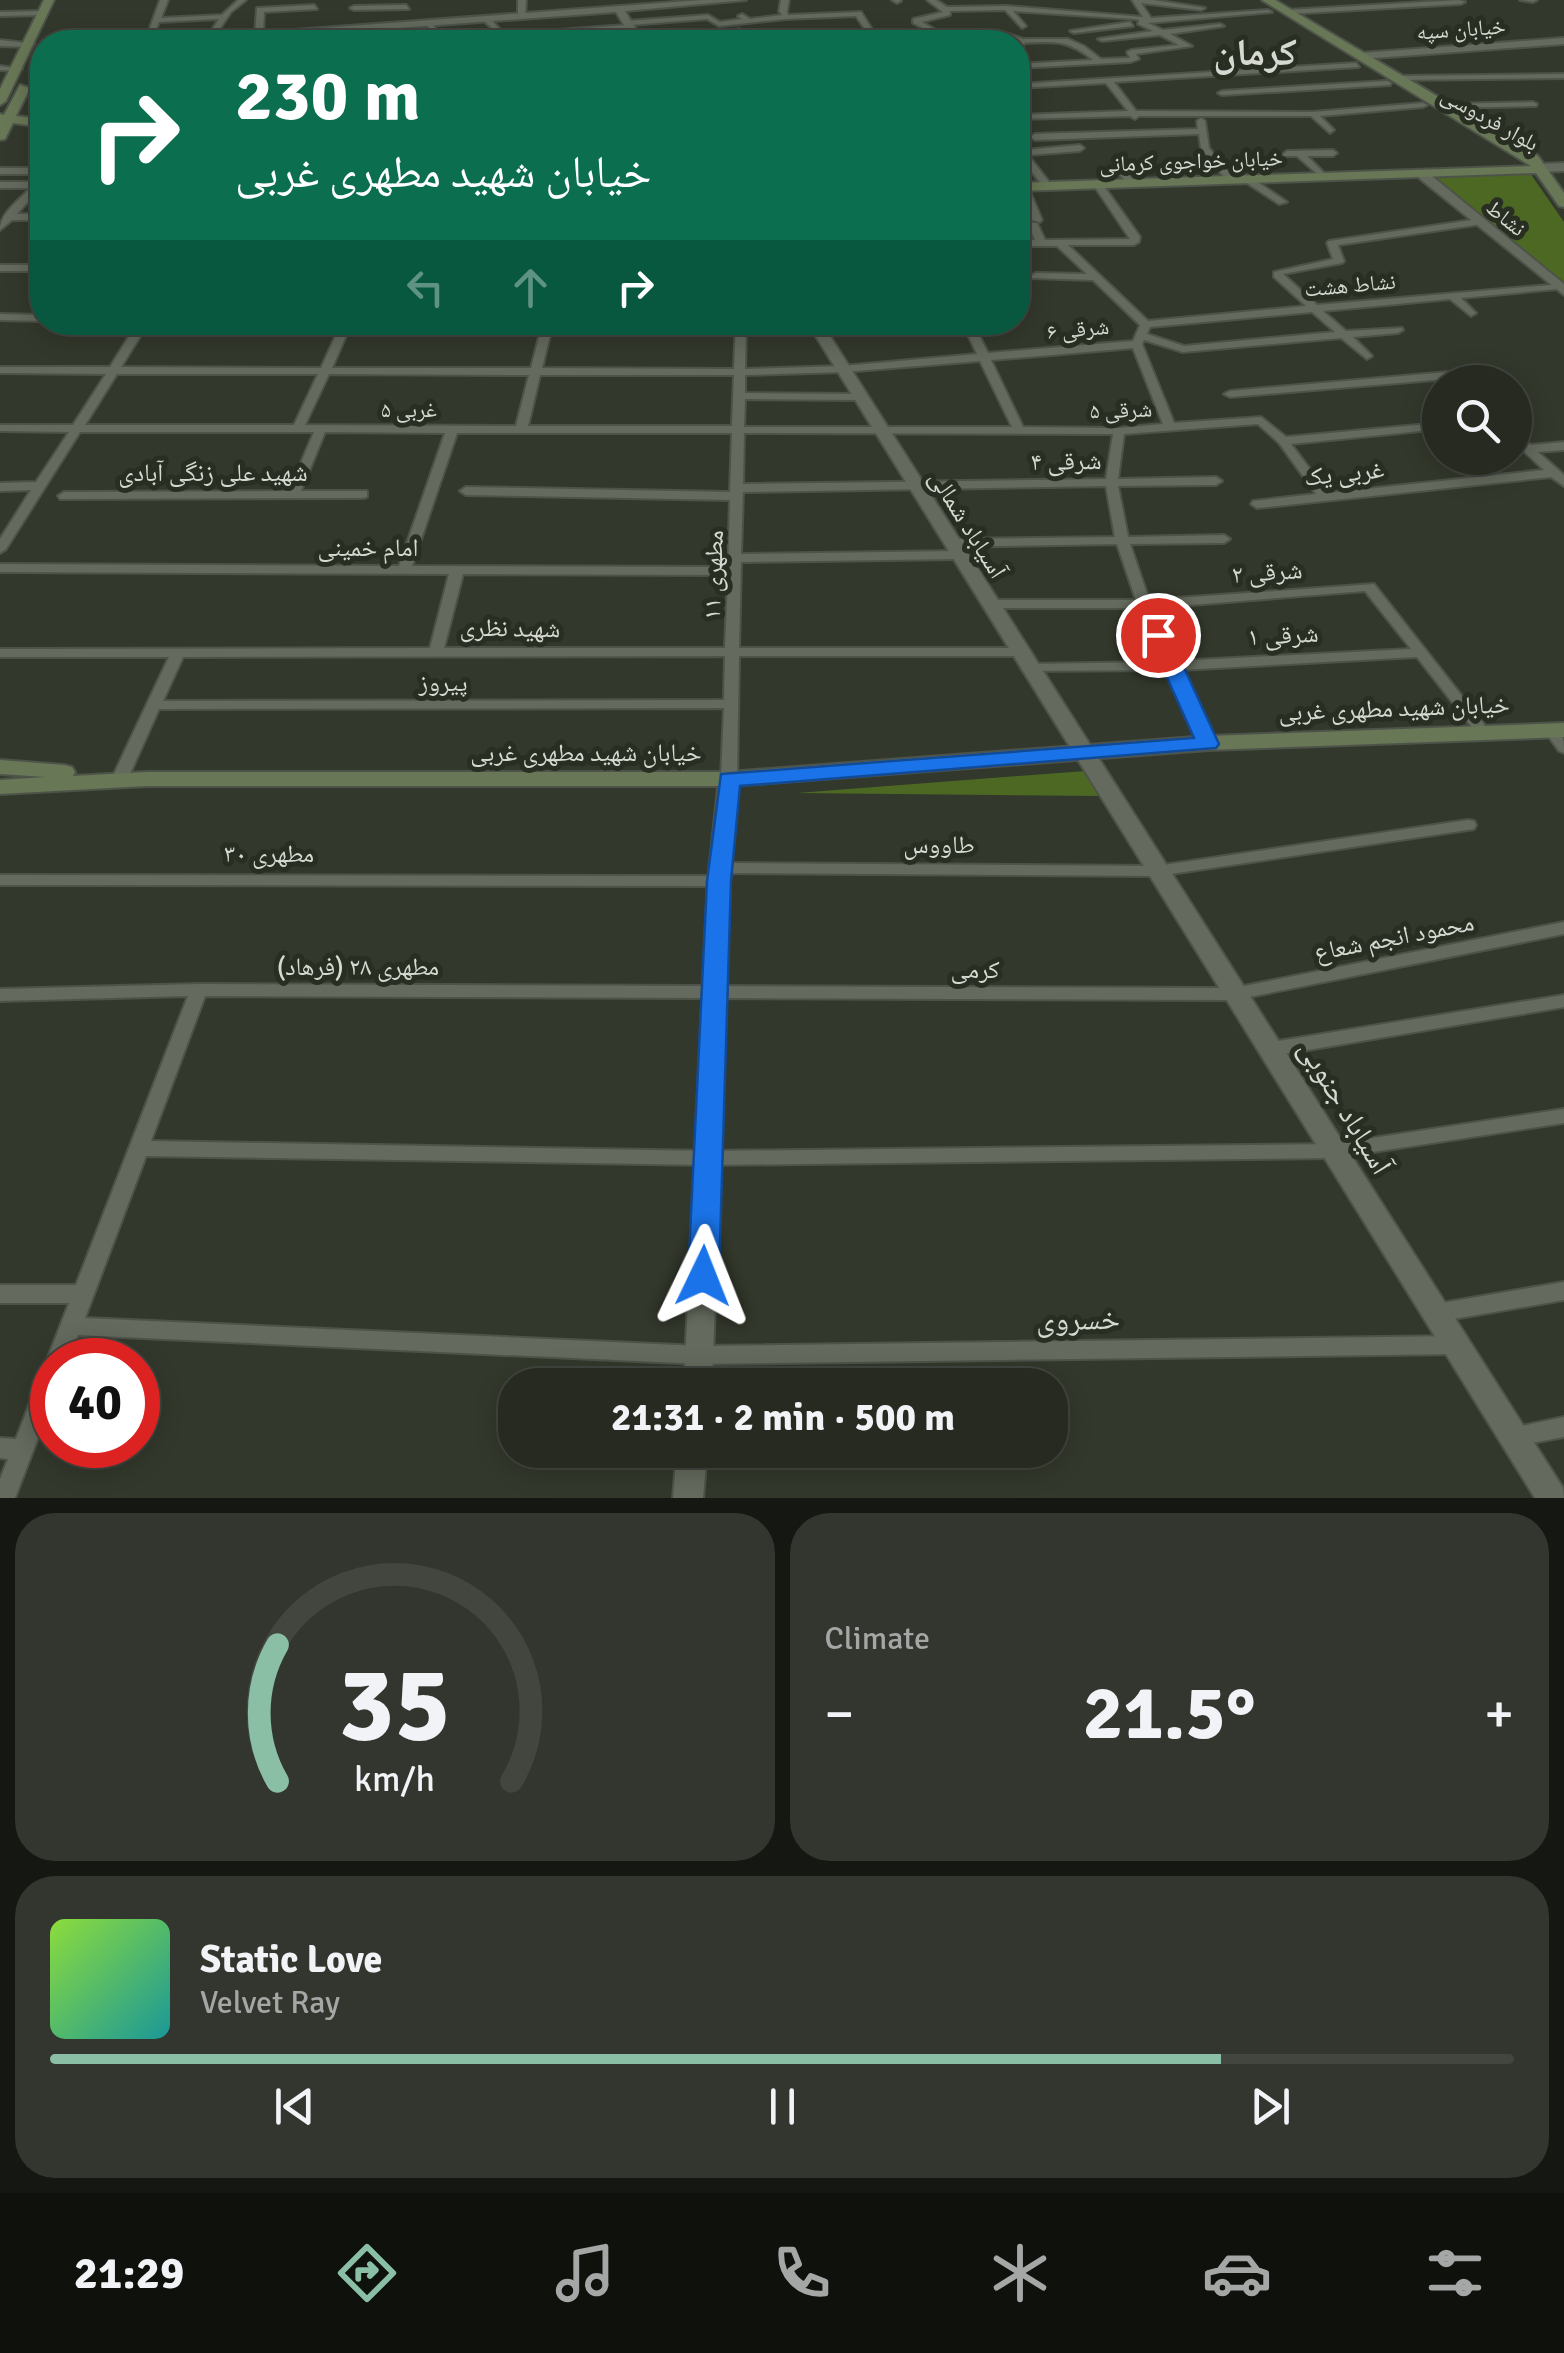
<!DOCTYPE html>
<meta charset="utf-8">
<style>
:root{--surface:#262a21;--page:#32362e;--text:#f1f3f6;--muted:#a4a7a5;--line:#42463f;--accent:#8abfa5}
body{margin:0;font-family:Signika,"Noto Naskh Arabic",sans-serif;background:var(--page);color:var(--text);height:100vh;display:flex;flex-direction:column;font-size:38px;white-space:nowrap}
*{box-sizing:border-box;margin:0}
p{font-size:32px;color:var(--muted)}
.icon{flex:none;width:55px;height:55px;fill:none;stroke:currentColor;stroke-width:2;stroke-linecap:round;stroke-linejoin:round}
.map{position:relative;height:1498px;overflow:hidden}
.drawer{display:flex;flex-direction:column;gap:15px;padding:15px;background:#151712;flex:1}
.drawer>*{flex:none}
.top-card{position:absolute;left:30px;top:30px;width:1000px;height:305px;border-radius:40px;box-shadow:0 5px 25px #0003,0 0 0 2px var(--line);background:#0b6e4f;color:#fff;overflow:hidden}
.controls{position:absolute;left:1422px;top:365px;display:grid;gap:20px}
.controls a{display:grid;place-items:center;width:110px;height:110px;border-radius:50%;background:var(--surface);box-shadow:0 5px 25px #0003,0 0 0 2px var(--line);font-size:50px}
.speed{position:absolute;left:30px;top:1338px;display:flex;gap:20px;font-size:50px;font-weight:700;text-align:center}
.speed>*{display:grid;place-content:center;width:130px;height:130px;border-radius:50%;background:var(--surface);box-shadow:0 5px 25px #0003,0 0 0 2px var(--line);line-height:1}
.speed .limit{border:15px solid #d22;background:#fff;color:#111}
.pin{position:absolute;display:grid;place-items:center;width:85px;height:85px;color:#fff;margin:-42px;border:5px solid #fff;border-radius:50%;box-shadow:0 2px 10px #0007}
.me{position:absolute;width:110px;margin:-55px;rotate:2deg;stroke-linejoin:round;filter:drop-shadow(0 0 8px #0008)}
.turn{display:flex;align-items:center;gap:35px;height:210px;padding:0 40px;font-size:45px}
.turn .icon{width:130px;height:130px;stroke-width:2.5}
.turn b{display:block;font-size:70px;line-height:85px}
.lanes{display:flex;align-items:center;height:95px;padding:0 40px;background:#0003;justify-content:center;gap:50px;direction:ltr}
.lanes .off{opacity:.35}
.big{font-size:75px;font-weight:800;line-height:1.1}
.drawer .card{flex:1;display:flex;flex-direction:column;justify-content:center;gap:15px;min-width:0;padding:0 35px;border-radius:40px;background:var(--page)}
.drawer .dial{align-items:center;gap:0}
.dial svg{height:260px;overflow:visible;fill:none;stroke:var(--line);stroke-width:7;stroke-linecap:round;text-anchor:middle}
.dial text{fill:var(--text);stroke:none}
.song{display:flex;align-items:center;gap:30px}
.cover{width:120px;height:120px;border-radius:15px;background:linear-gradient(135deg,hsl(90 70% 55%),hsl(180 70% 35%))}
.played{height:10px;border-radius:5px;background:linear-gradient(90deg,var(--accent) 80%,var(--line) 80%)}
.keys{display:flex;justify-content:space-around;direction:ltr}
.heat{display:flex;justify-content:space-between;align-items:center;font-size:55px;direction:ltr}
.drawer .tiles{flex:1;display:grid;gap:15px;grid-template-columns:1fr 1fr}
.card:last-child{grid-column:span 2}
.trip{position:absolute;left:498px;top:1368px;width:570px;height:100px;border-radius:40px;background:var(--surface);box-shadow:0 5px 25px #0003,0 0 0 2px var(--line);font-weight:800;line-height:100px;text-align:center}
.menu{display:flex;height:160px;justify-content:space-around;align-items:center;background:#0f110d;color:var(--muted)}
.menu .icon{width:70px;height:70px}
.menu .active{color:var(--accent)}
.menu b{font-size:45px;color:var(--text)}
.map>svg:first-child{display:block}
.green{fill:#4c6823}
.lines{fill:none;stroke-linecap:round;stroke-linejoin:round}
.minor-casing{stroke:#4e534a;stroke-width:4}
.tertiary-casing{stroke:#4e534a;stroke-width:4}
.secondary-casing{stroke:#4e534a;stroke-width:4}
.minor{fill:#646a5d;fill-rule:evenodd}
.tertiary{fill:#646a5d;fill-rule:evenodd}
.secondary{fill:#687756;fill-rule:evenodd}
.route{fill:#1a73e8;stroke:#114b97;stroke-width:2.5}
.labels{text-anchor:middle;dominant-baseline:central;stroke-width:10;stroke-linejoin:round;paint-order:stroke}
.far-street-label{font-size:22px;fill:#d5d9d1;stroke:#292e23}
.street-label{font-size:25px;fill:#d5d9d1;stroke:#292e23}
.near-street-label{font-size:30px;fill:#d5d9d1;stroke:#292e23}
.far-town-label{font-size:38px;font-weight:bold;fill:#d5d9d1;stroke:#292e23}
</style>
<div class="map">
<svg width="1564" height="1498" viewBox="0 0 1564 1498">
<rect width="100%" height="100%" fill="#33382c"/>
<!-- green -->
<g class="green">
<path d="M1530,173l34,49v60l-132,-106z"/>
<path d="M1085,771l15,25 -303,-3z"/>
</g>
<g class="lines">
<!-- minor casing -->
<g class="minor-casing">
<g id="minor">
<path d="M160,0h8l-7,18 61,-3 16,-15h8l-15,12 -20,30h-7l15,-23 -60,3 -8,20h-6z"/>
<path d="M518,0h8l-1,17 -7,-2z"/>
<path d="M781,0h8l-2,11 1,4 73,-3 14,22 48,-3 2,-2 -12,-6v-4l30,-7 -16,-12h9l11,7 60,-1 136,11 -11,-17h21l52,8 -4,2 -60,-7 10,15 117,-8 4,2 -124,11 15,7 57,-6 4,2 -54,8 22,12 -56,8 3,5 -8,3 -113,6v-4l75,-4c-25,-20 -38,-19 -68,-17l-7,7v-8l-19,-7v-4l24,8h45l16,7 17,13 29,-1 -3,-6 4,-2 48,-5 -19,-10 -58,6 -4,-2 55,-8 -15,-7 1,-4 -5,-1 -121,-8 13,15 -4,2 -17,-18 -55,1v4l-28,7 12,7 -9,6 -47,3 -3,3 -4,-3 -103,4 4,-2 96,-6 -12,-18 -70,3 -67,7 -12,-7 -76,6 3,2 -4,2 -128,9 -21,-20 7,-2 16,18 122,-9 -3,-2 4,-2 81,-6 12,7 22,-3 -4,-3 4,-2 8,5 32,-4 -3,-4z"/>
<path d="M892,0h8l1,1 -4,2z"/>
<path d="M1459,0l6,2 -4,2 -174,10 -4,-2 4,-2z"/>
<path d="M1520,0h17l-4,2z"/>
<path d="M314,5l3,4 -53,3 -1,24 -4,2 -4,-2 2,-28z"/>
<path d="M406,5l3,4 -55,1 -4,-2 4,-2z"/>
<path d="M43,11l3,4 -46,1v-4z"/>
<path d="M425,21h6l12,20h-6z"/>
<path d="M1130,22l3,4 -59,7 -4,-2z"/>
<path d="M356,26l4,2 2,14h-7l-3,-14z"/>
<path d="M739,29l3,4 -16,2 3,7h-6l-6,-8z"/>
<path d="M673,32l3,4 -40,3 -4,-2z"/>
<path d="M375,36h6l2,6h-6z"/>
<path d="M1356,63l3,4 -245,15 22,29 177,1 110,-9 4,2 -4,2 -103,9 14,14 -4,3 -19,-17h-172l-4,3 -5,-3 -112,3v-4l110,-4 -22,-28 -88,5v-4z"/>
<path d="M0,66l22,3 -4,2 -18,-1z"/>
<path d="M1564,74v4l-166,2 -4,-2 4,-2z"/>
<path d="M1387,81l4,2 -1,2 -168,10 -4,-2 4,-2z"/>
<path d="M1533,102l4,2 -1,2 -91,2 -4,-2 4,-2z"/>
<path d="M1201,118l4,3 4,27 24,29v4h-6l-26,-33 -2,-14 -164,6 -4,-3 4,-3 163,-5 -1,-8z"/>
<path d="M1018,144l7,6 55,-5 4,3 -4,3 -52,4 24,31 -5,3 -3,-1 -26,-35z"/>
<path d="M1287,151l46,-1 4,3 -4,3h-26l20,20 -4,3 -26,-23h-13l-1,-2z"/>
<rect x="0" y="168" width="42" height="6"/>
<path d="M1119,170h6l11,13 -2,2h-6l-10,-13z"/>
<path d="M42,177l-1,10 -24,27h25v6h-30l-12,10c0,-17 19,-29 30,-42h-30v-6h35z"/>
<path d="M1244,177h6l37,25 -8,2 -35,-23z"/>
<path d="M1098,181l3,1 39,55 -1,5 -5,3h-66l80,76 158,-15 -32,-29v-5l59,-13 -6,-16 2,-2 150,-22 3,1v4l-144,21 6,16 -2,2 -59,11 34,31 244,-21 1,2 -5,3 -96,9 15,15 -5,3 -21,-17 -127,12 23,20 56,-3 1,2 -5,3 -45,4 19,19 -5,3 -26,-21 -158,14 -39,-12 -2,4 32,79 87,-6 25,20 154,-14v6l-149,15 37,49 216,-23 -29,-27v-10l16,12 33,-3v8l-26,2 26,23v11l-13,-9 -294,31 -6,-4 2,-3 63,-7 -37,-51 -21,-19 -134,10 -6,45 98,-2 6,4 -6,4 -98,1 10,51 96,-2 6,4 -6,4 -94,1 19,56 225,-16 113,144 2,3 -2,3h-10l-60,-77 -237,13 35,73 -7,4 -7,-4 -35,-73 -143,1 -2,-3 2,-3 5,-1 134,-2 -23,-54h-150l-7,-4 7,-4h147l-19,-56 -166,3 -6,-4 6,-4 164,-2 -9,-51 -363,6 -2,62 217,-3 6,4 -6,4 -217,3 -2,86h280l7,4 -7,4h-280l-2,123 -8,5 -8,-5 3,-71 -565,1 -30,67 -8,5 -8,-5 56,-119h-169v-8l430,-1 19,-74 -449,-2v-8l399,2 46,-133 -120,-1 -24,59h66v6l-4,1 -303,1 -2,-3 6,-4 225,-1 25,-59h-234l-74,117 -6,4v-14l31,-49 -31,1v-8l36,-1 33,-50 -69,-1v-6h73l33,-51 -106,-1v-6h110l28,-45h11l-28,45 200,1 21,-46h10l-20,46h199l12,-46h10l-11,46 192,1 2,-47h10l-1,47 98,-3 134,-12 -15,-32h10l16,31 145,-12 7,-16 -47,-45 -61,-2 -1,-2 5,-3 51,1 -30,-28h-39v-6h17l-5,-12 -12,-1v-4l2,-1 17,1 8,17 85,-1 -37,-55zM1312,312l23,20 -151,14 -37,-12 3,-7zM1133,348l30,76 -44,4 -96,-1 -32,-67zM980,361l32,66h-268l1,-28 115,1 6,-3 -6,-3 -115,-1v-18l98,-3zM117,374h201l-24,51h-209zM329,374l200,1 -13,51 -211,-1zM540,375h194l-2,51h-204zM457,433h275l-2,59 -264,-5 -6,4 6,4 264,5 -2,67 -316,-1zM744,433l369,1 -7,45 -363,5zM463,574l265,1 -3,73h-281zM1365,591l46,58 -235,12 -23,-53zM725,656l-1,44 -561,1 20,-44z"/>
<path d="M1023,184l5,3 14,33 -2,2 -8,-2 -14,-33z"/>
<rect x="0" y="265" width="42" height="6"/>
<path d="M0,314l42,1v6l-42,-1z"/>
<path d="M788,322h45l-5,3h-35z"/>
<path d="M1449,372l13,10h-11l-5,-3 -216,18 -6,-3 6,-3z"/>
<path d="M1551,726c13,3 13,15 13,27l-5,-2 -15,-21z"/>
<path d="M1468,820l6,1 2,4 -2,4 -317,47 -437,-3 -8,-5 8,-5 437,3z"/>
<path d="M0,875l719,1 8,5 -8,5 -719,-1z"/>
<path d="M1564,922v12l-330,66 -1029,-4 -54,145 557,10 625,-7 231,-35v14l-231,35 -625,7 -562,-9 -61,162 615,28 756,-10 8,3 3,6 -3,6 -8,3 -756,10 -622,-29 -9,25h-17v41l-37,97h-15v-19l8,-20 -8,-1v-20l16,1 25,-65 3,-7 6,-2 -3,-5 22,-57h-69v-18h76l112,-289 -188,5v-12l199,-5 1035,4z"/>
<path d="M1564,995v12l-292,49 -6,-2 -3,-5 3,-5 6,-2z"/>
<path d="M1564,1282v18l-128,22 -7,-3 -3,-6 3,-6 7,-3z"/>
<path d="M1564,1417v20l-48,9 -8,-3 -3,-7 3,-7z"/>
</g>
</g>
<!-- tertiary casing -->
<g class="tertiary-casing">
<g id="tertiary">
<path d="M702,0h44l-121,11 19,31h-10l-18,-30 -410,30h-39l5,-3z"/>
<path d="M1564,38v6l-203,15 -5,-3 5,-3z"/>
<path d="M0,40l34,4 -5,3 -29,-1z"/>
<path d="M1564,163v8l-24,1 -6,-4 6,-4z"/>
<path d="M1419,172h8l137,112v11l-145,-117z"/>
<path d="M807,322h14l742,1166 1,10h-29z"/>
<path d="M729,773l10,6 -9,102 -18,504h-28l24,-504 11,-102z"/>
<path d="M677,1450h30l-4,48h-30z"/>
</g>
</g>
<!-- secondary casing -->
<g class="secondary-casing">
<g id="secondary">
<path d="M44,0h10l-48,101 -6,4v-16z"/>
<path d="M1262,0h13l263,156 26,37v14l-5,-1 -23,-33 -518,18v-8l513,-17z"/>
<path d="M20,85l10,3 -14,28 26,3v8l-29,-4 -8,16 -5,1v-26l4,1z"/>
<path d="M1564,723v14l-356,13 -479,36h-582l-147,8v-14l45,-3 -45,-3v-14l64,5 8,2 3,5 -2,4 74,-4h582l479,-36z"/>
</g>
</g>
<!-- minor -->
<use href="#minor" class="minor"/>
<!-- tertiary -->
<use href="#tertiary" class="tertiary"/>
<!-- secondary -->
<use href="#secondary" class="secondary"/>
</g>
<!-- route -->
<path class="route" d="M1158,629l11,6 50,109 -3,4 -476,38 -9,95 -12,395 -5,9 -11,4 -11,-4 -4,-9 19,-395 14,-107 473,-36 -46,-103z"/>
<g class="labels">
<!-- far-street labels -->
<g class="far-street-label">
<text transform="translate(1461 29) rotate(-4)">خیابان سپه</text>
<text transform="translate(1490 119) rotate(29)">بلوار فردوسی</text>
<text transform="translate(1191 161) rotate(-2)">خیابان خواجوی کرمانی</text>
<text transform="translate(1506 218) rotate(39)">نشاط</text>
<text transform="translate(1350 285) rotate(-5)">نشاط هشت</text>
<text transform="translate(1078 329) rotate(-5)">شرقی ۶</text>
<text x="409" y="409">۵ غربی</text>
<text transform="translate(1121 410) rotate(-2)">شرقی ۵</text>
</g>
<!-- street labels -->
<g class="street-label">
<text transform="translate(1066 461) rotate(-1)">شرقی ۴</text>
<text x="213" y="472">شهید علی زنگی آبادی</text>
<text transform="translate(1344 473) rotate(-6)">غربی یک</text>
<text transform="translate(968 524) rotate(58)">آسیاباد شمالی</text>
<text x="368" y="547">امام خمینی</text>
<text transform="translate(1267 572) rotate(-4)">شرقی ۲</text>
<text transform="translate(713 575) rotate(-88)">مطهری ۱۱</text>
<text transform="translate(510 628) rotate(1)">شهید نظری</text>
<text transform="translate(1283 635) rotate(-3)">شرقی ۱</text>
<text x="443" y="682">پیروز</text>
<text transform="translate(1394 708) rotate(-2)">خیابان شهید مطهری غربی</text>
<text x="586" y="752">خیابان شهید مطهری غربی</text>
<text x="939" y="844">طاووس</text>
<text x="269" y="853">مطهری ۳۰</text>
<text transform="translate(1394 937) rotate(-11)">محمود انجم شعاع</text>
<text x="358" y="966">مطهری ۲۸ (فرهاد)</text>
<text x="975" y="969">کرمی</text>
</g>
<!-- near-street labels -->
<g class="near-street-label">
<text transform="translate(1345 1107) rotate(59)">آسیاباد جنوبی</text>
<text transform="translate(1078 1320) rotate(-1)">خسروی</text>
</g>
<!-- far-town labels -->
<g class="far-town-label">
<text x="1255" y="52">کرمان</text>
</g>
</g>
</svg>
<div class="controls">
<a><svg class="icon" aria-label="search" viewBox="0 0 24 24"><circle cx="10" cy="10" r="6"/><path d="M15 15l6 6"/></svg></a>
</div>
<div class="speed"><div class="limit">40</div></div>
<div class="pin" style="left:1158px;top:635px;background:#d93025"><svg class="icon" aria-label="arrive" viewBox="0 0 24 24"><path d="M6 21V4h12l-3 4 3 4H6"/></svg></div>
<svg class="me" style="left:703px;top:1276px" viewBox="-20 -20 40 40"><path d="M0-17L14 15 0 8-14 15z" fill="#1a73e8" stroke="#fff" stroke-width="4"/></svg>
<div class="trip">21:31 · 2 min · 500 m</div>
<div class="top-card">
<div class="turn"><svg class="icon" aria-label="right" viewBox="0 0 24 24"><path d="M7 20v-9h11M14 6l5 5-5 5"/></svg><div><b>230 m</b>خیابان شهید مطهری غربی</div></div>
<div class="lanes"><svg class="icon off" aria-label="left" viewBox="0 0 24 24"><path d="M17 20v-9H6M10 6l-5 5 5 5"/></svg><svg class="icon off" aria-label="ahead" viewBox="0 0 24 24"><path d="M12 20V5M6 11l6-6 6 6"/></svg><svg class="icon" aria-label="right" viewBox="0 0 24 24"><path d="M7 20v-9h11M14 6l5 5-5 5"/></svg></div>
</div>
</div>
<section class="drawer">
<div class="tiles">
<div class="card dial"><svg viewBox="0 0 100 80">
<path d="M14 69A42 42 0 1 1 86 69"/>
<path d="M14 69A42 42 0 0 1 14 27" stroke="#8abfa5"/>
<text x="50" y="56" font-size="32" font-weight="700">35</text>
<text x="50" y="72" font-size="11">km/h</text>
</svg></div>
<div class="card"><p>Climate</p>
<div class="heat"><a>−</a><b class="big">21.5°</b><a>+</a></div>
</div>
<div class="card">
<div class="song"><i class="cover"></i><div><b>Static Love</b><p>Velvet Ray</p></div></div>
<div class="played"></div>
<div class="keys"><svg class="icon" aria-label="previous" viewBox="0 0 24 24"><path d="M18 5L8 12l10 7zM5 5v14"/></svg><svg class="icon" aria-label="pause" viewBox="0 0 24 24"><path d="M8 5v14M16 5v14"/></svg><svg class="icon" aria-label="next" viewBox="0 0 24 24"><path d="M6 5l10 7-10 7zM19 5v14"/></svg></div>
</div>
</div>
</section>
<nav class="menu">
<b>21:29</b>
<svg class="icon active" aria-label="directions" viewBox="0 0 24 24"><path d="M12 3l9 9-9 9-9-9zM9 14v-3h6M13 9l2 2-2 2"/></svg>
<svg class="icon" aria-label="music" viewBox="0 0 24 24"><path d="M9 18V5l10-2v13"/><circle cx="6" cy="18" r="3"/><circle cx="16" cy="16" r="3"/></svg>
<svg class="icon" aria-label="phone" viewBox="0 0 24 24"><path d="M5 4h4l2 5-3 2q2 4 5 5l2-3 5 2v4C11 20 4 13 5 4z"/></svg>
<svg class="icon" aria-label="climate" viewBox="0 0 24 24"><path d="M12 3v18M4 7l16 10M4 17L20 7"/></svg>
<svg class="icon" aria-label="car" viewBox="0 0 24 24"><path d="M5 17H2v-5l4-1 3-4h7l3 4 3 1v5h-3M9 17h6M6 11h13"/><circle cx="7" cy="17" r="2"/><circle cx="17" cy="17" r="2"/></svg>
<svg class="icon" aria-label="filters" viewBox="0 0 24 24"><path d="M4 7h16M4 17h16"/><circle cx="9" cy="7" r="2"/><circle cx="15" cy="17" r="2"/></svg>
</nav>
